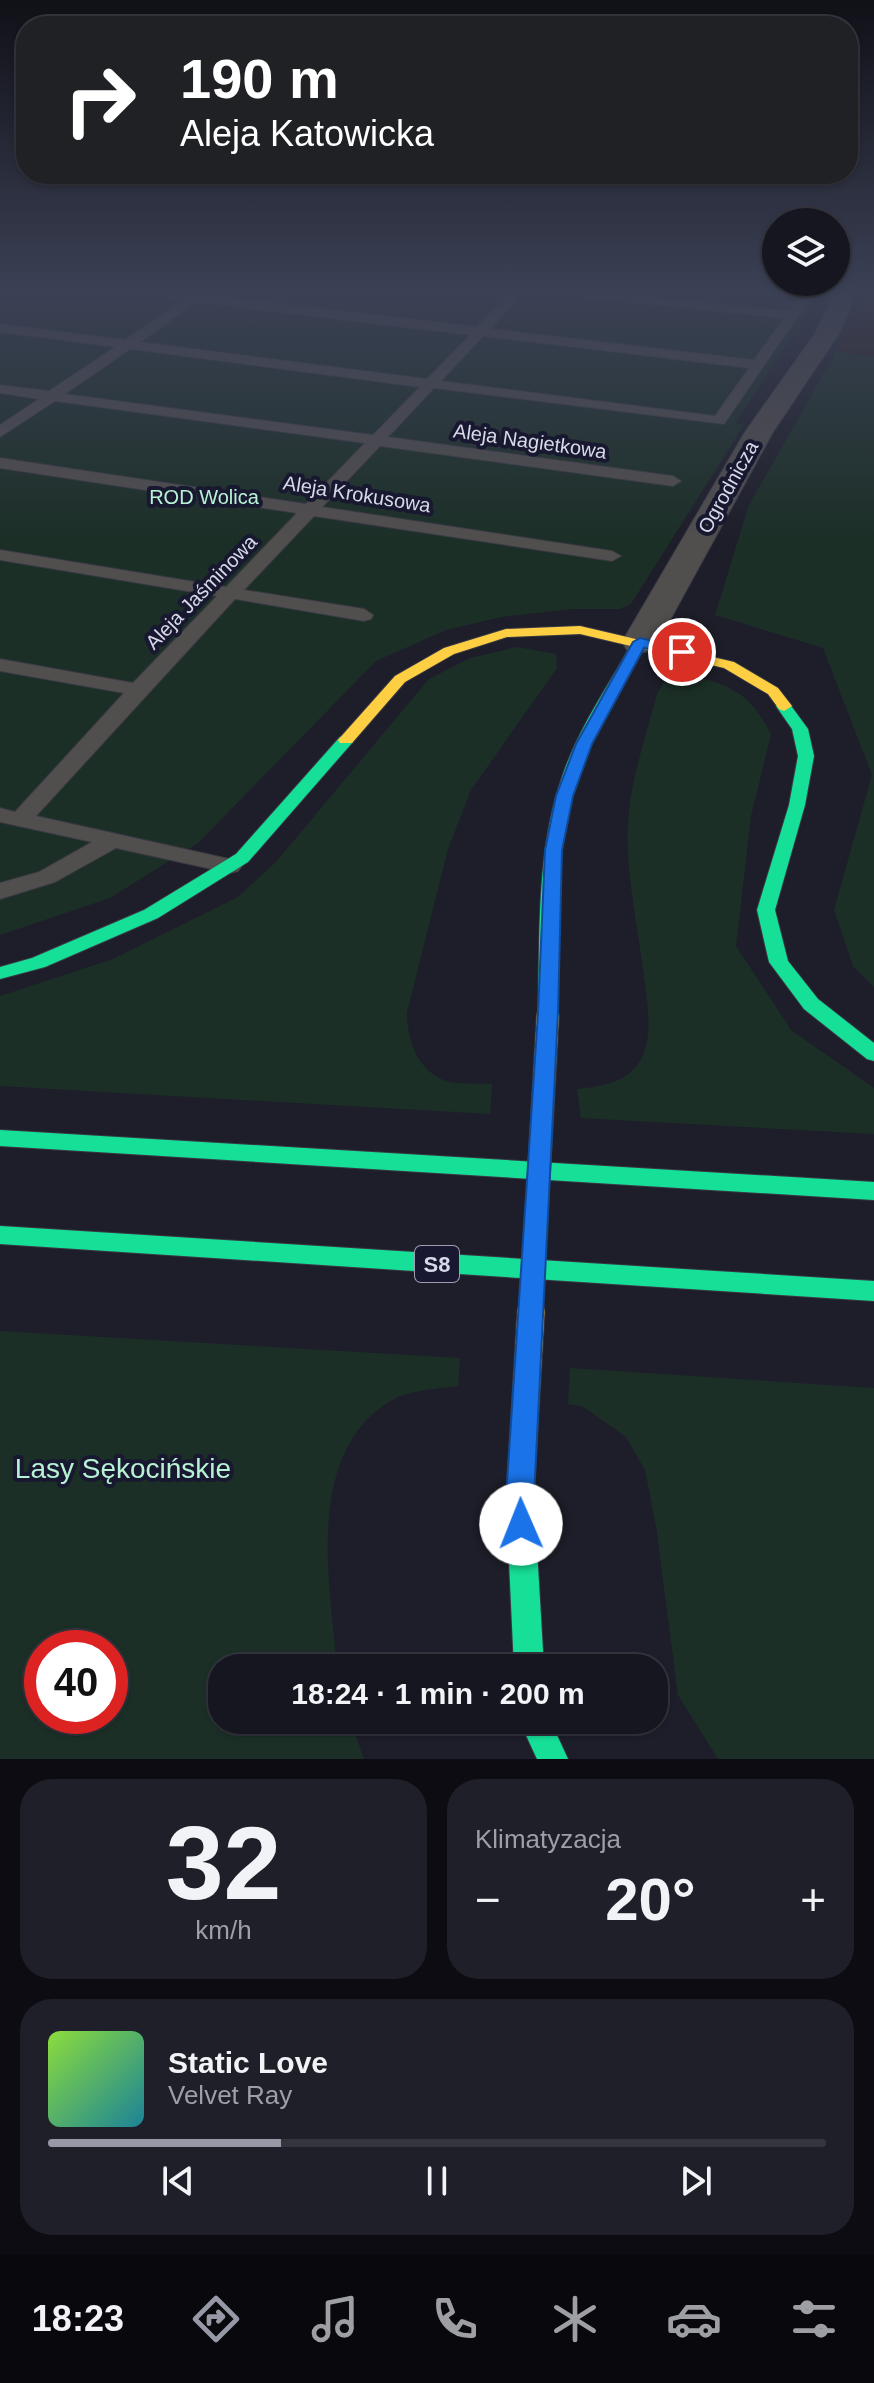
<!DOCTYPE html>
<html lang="pl">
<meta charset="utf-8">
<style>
:root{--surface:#161620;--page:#1f1f29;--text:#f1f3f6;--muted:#9e9fa5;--line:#35353e;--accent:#9698a6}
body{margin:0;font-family:Helvetica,sans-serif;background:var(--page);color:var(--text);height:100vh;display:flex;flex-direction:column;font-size:30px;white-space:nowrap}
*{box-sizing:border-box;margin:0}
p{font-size:26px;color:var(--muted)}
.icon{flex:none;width:44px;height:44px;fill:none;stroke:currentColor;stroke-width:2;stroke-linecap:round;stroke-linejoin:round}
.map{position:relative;height:1759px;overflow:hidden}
.drawer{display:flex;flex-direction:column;gap:20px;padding:20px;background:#0c0c12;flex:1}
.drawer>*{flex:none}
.top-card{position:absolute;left:16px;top:16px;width:842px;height:168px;border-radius:32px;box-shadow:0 2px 6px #0004,0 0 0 2px var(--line);background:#202124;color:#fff;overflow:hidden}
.fabs{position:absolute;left:762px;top:208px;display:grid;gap:16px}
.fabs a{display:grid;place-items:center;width:88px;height:88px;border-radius:50%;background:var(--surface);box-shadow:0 2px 6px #0004,0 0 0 2px var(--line);font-size:40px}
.speed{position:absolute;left:24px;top:1630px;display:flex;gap:16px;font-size:40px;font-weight:700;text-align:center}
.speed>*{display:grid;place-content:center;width:104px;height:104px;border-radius:50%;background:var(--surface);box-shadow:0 2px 6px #0004,0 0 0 2px var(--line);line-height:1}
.speed .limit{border:12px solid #d22;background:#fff;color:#111}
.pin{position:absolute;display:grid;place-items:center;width:68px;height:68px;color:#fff;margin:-34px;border:4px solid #fff;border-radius:50%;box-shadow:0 2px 8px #0007}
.me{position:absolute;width:88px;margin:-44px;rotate:359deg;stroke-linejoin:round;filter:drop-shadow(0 0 6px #0008)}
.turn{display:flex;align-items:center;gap:28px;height:168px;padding:0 32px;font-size:36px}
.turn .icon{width:104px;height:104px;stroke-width:2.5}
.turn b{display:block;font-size:56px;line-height:68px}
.big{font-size:60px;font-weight:700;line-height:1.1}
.drawer .tile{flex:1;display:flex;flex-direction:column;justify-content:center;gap:12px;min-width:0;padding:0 28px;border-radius:32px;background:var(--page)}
.drawer .dial{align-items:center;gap:0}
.dial b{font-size:104px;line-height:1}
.song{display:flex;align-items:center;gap:24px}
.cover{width:96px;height:96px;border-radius:12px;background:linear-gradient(135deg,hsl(90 70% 55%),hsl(190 70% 35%))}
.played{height:8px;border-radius:4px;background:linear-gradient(90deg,var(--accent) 30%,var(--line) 30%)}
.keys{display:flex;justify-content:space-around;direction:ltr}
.heat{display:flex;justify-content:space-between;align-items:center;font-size:44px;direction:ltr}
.drawer .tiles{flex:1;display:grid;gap:20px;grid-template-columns:1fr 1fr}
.tile:last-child{grid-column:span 2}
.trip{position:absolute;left:208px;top:1654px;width:460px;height:80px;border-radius:32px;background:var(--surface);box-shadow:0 2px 6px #0004,0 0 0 2px var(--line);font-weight:700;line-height:80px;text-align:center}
.tabs{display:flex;height:128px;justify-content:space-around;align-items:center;background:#09090d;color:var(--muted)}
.tabs .icon{width:56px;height:56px}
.tabs .on{color:var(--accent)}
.tabs b{font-size:36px;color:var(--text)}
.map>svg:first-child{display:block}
.commercial{fill:#2e1d1e}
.green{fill:#1c2f27;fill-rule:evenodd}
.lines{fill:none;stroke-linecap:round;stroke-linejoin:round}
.lane-casing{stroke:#393944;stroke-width:2}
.street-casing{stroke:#393944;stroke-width:2}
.fast-casing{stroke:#393944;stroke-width:2}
.slow-casing{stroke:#393944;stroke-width:2}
.lane{fill:#514e4e;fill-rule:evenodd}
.street{fill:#514e4e;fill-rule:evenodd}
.fast{fill:#16e098;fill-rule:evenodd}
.slow{fill:#ffcf43;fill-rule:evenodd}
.slow-bridge-far1-casing{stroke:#393944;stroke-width:24;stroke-linecap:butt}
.slow-bridge-casing{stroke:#393944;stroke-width:29;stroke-linecap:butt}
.slow-bridge-far1{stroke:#ffcf43;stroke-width:22}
.slow-bridge{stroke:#ffcf43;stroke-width:27}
.route{fill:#1a73e8;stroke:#114b97;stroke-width:2}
.labels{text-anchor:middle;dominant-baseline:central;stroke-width:8;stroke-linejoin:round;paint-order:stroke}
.far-street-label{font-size:20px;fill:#d7d9e9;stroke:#181930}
.far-park-label{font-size:20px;fill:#b7f2d3;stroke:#181930}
.shield{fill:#181930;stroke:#9e9fb2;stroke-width:2}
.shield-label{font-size:22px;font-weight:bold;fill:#d7d9e9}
.near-park-label{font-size:28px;fill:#b7f2d3;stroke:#181930}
</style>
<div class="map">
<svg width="874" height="1759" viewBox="0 0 874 1759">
<rect width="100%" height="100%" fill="#1e1e2a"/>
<!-- commercial -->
<path class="commercial" d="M864,294h10v63l-38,-5z"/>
<!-- green -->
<g class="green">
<path d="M0,294h820l-85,129 9,2 -113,179 -12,5h-47l-71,8 -55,13 -70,31 -178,182 -88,55 -110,37z"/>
<path d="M836,352l38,5v630l-21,-21 -19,-56 38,-135 -49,-127 -108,-33 34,-110z"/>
<path d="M517,647l39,7 1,14 -86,122 -23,59 -41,163c0,28 10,59 39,69 13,4 32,2 46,3l-2,30 -490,-28v-90l113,-37 125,-62 38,-35 153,-183 41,-21z"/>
<path d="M687,676c42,6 64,19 84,58l-20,82 -15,130 55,84 83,58v46l-293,-16 -4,-29c26,-3 54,-6 66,-34 10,-23 4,-55 1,-79 -6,-50 -21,-113 -15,-164 4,-39 18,-80 28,-118l7,-12z"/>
<path d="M0,1331l460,27 -2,28c-23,3 -52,4 -71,17 -83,55 -57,182 -50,265h-115v52h128l14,39h-364zM42,1648h68v68h-68z"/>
<path d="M570,1368l304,20v371h-156l-40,-64 -22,-169 -11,-56 -19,-33 -44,-31 -14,-2z"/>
</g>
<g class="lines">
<!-- lane casing -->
<g class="lane-casing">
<path id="lane" d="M156,294h48l273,33 32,-33h13l-32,35 264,31 30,-42 -195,-20 -6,-4h40l166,17 12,-17h12l-89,130 -290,-36 -46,49 285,39 8,5 -8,5 -293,-40 -58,61 290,44 9,5 -9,5 -298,-45 -70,74 120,19 9,6 -2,4 -7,2 -129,-22 -199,217 202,45 4,5 -4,5 -8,2 -114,-25 -61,34 -55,17v-16l39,-11 53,-30 -92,-20v-14l15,4 109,-119 -124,-22v-12l133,24 84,-87 -217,-36v-10l226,37 71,-74 -297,-45v-10l306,46 59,-61 -310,-42 -55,36v-12l39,-26 -39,-6v-8l49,6 66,-44 -115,-15v-8l125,16 58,-40zM197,302l273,33 -43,44 -287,-37zM483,336l266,32 -34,48 -274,-35zM130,349l290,38 -47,48 -308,-41z"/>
</g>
<!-- street casing -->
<g class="street-casing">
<path id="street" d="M835,294h22l-19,41 -65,97 -115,210 -5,8 -13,3 -13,-3 -5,-8 123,-210 69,-97z"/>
</g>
<!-- fast casing -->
<g class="fast-casing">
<g id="fast">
<path d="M640,638l7,4c-24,43 -51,85 -68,132 -27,76 -20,160 -21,239l-3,5h-14l-3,-5c2,-79 -2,-161 24,-236 16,-48 46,-91 71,-135z"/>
<path d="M784,701l5,2 19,26 6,27 -9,49 -30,105 13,51 30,38 56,44v18l-7,-2 -63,-50 -35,-47 -12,-52 32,-105 9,-49 -6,-27 -16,-23z"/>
<path d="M346,735l6,2 2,3 -2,3 -104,119 -90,56 -113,49 -45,12v-12l32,-9 112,-48 92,-56 104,-117z"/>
<path d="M0,1130l874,52v18l-874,-54z"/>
<path d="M0,1226l874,55v20l-874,-57z"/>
<path d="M520,1485l10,4 4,9 10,170h-30l-8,-170 4,-9z"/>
<path d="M519,1720h31l18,39h-31z"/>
</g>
</g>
<!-- slow casing -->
<g class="slow-casing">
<path id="slow" d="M580,626l154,36 44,26 14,18 -8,5 -5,-2 -11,-15 -44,-26 -144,-34 -73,3 -53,17 -49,28 -53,61h-12l-2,-3 57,-64 49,-28 62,-19z"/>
</g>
<!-- lane -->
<use href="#lane" class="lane"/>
<!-- street -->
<use href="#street" class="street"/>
<!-- fast -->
<use href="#fast" class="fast"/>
<!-- slow -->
<use href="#slow" class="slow"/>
<!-- slow-bridge-far1 casing -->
<g class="slow-bridge-far1-casing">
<path id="slow-bridge-far1" d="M531,1313l17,-300"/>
</g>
<!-- slow-bridge casing -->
<g class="slow-bridge-casing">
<path id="slow-bridge" d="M520,1498l11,-187"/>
</g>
<!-- slow-bridge-far1 -->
<use href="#slow-bridge-far1" class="slow-bridge-far1"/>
<!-- slow-bridge -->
<use href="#slow-bridge" class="slow-bridge"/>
</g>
<!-- sky -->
<linearGradient id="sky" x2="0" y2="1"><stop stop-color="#101017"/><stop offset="0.54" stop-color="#3b4155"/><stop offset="1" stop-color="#3b4155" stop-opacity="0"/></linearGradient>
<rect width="874" height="540" fill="url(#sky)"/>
<!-- route -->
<path class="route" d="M640,638l48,11 2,3 -8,4 -38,-8 -52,96 -19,52 -11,54 -4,163 -24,485 1,26 -4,10 -10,3 -10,-3 -4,-10 -1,-26 32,-485 7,-163 11,-54 20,-52 57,-102z"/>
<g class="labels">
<!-- far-street labels -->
<g class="far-street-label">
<text transform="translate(530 441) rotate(8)">Aleja Nagietkowa</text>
<text transform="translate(728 487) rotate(-61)">Ogrodnicza</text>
<text transform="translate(357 494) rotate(9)">Aleja Krokusowa</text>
<text transform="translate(201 592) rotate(-46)">Aleja Jaśminowa</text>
</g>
<!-- far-park labels -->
<g class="far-park-label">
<text x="204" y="497">ROD Wolica</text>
</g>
<!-- shield labels -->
<rect class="shield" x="415" y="1246" width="44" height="36" rx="6"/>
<g class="shield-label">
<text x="437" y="1264">S8</text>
</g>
<!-- near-park labels -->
<g class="near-park-label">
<text x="123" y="1468">Lasy Sękocińskie</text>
</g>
</g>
</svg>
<div class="fabs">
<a><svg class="icon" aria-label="layers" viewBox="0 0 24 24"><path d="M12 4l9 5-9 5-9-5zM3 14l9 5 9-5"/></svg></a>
</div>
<div class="speed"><div class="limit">40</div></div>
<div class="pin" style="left:682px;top:652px;background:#d93025"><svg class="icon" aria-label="arrive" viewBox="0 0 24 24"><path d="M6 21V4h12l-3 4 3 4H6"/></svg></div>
<svg class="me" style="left:521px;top:1524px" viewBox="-20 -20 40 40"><circle r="19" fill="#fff"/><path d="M0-13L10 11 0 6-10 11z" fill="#1a73e8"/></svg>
<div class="trip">18:24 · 1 min · 200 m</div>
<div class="top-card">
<div class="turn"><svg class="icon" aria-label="right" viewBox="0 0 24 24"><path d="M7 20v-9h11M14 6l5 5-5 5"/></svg><div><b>190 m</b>Aleja Katowicka</div></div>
</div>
</div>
<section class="drawer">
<div class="tiles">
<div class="tile dial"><b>32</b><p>km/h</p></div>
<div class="tile"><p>Klimatyzacja</p>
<div class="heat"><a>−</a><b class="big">20°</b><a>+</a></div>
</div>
<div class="tile">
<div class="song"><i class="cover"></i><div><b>Static Love</b><p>Velvet Ray</p></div></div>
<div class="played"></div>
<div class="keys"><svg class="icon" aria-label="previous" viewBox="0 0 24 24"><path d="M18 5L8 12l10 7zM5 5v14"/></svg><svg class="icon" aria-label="pause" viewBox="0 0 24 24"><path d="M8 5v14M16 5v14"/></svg><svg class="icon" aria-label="next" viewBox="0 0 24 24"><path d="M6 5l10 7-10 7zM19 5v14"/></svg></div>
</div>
</div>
</section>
<nav class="tabs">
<b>18:23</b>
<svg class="icon on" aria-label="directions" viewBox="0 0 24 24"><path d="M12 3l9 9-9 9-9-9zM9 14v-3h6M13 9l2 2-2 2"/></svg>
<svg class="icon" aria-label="music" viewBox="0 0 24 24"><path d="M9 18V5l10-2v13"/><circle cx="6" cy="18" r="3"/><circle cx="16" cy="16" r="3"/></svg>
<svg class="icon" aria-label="phone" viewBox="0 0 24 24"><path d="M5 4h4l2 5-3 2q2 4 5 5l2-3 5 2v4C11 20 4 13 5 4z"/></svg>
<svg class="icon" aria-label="climate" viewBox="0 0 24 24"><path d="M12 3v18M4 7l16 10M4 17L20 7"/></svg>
<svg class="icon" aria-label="car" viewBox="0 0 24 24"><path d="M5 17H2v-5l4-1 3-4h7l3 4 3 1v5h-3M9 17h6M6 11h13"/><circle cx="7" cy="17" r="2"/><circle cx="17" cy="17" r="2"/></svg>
<svg class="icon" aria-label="filters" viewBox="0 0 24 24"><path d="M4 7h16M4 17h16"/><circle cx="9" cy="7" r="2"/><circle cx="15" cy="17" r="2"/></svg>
</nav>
